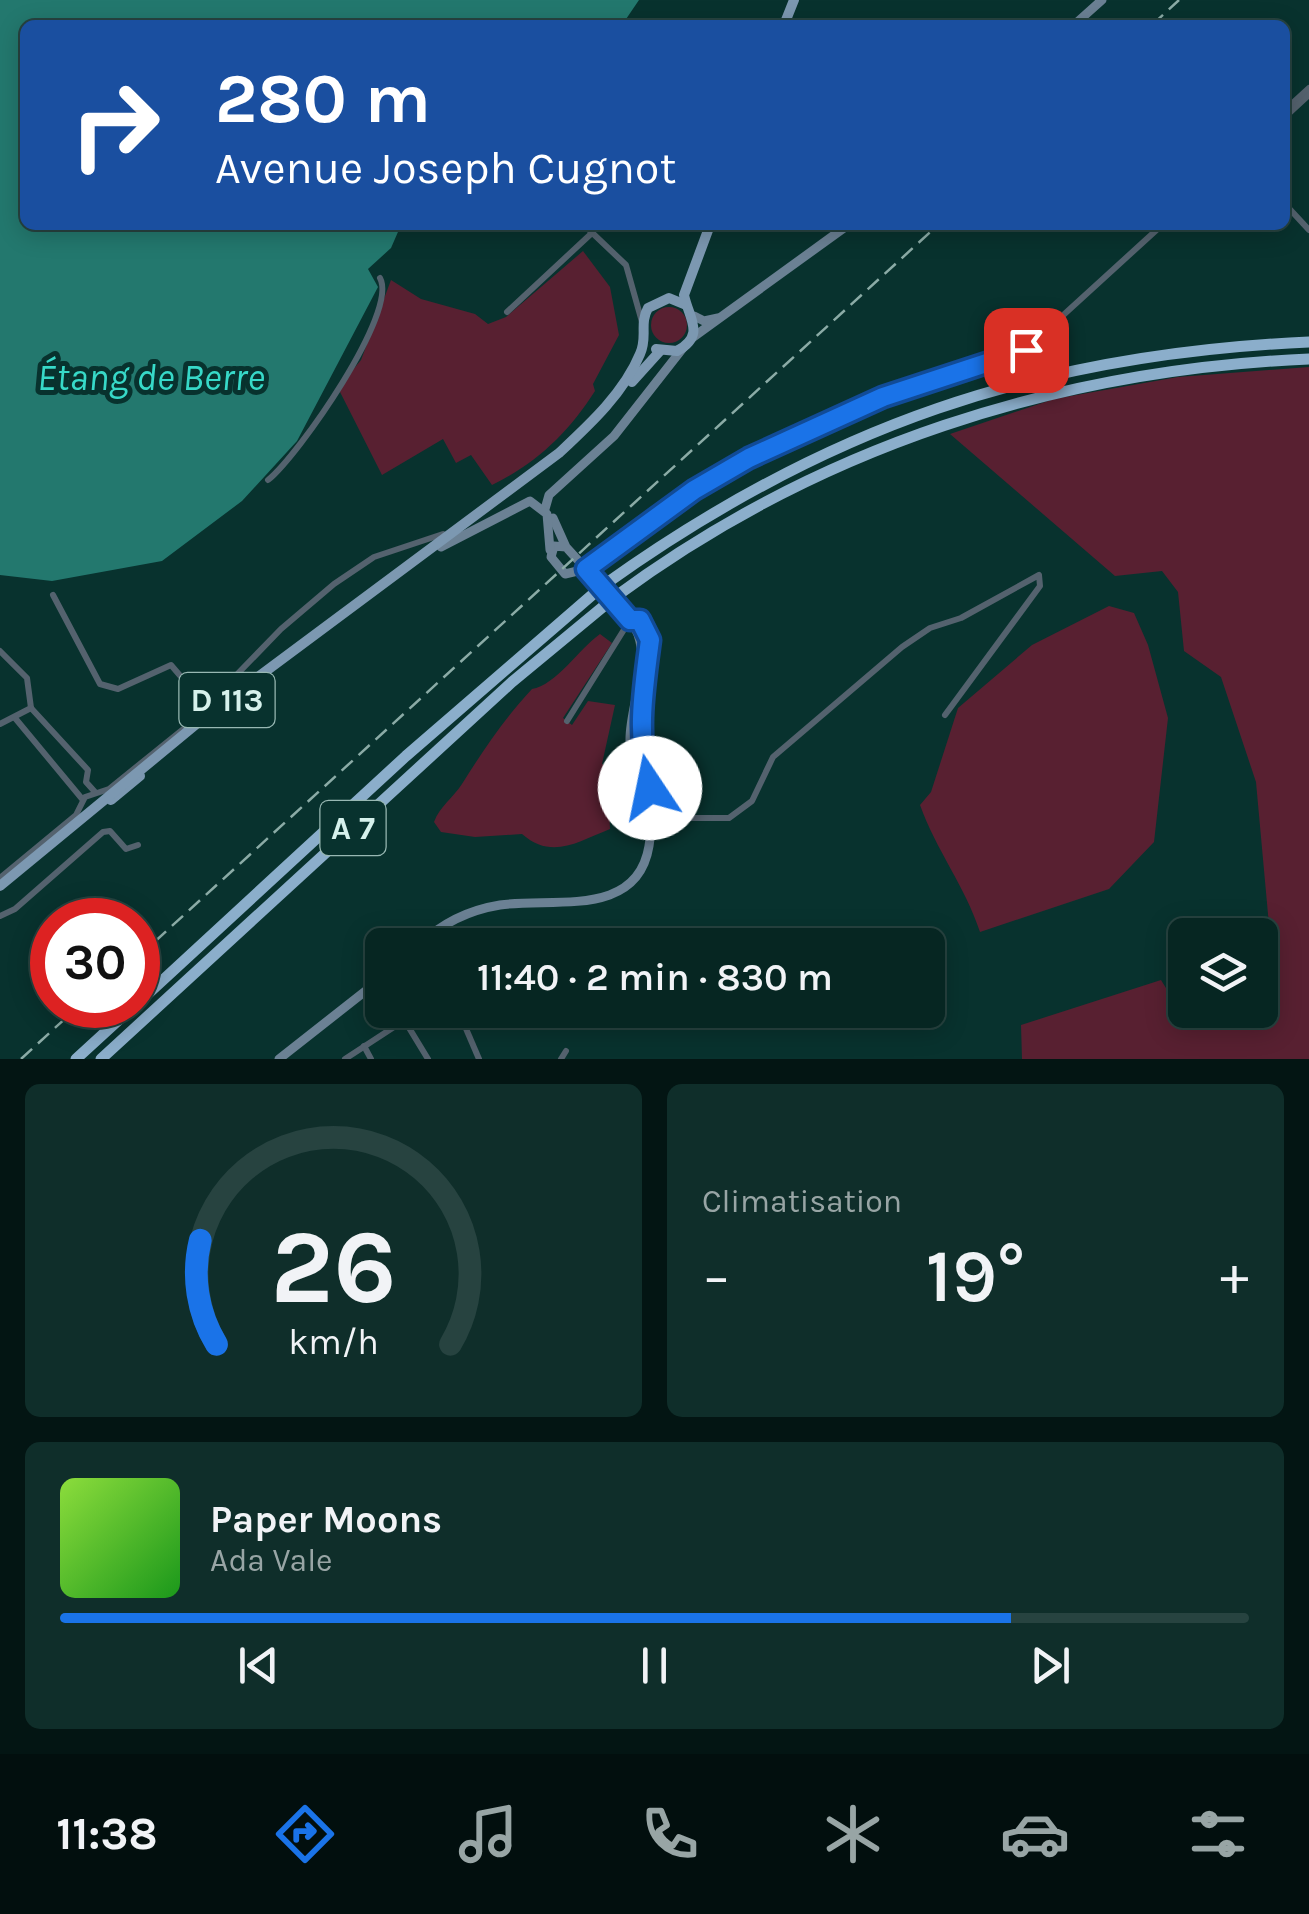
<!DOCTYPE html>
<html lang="fr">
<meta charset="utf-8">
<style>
:root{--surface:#062622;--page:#0f2e2a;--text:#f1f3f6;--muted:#98a5a5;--line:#274340;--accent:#1a73e8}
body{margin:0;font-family:Karla,sans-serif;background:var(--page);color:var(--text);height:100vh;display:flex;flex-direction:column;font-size:38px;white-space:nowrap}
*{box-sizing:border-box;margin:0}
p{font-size:32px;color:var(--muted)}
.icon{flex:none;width:55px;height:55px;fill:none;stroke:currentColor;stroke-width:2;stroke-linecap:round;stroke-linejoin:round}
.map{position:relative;height:1059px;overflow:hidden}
.panel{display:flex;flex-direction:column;gap:25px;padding:25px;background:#031513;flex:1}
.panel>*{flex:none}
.hud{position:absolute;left:20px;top:20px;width:1270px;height:210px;border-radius:15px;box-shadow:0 5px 25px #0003,0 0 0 2px var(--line);background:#1a4fa0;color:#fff;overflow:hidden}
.controls{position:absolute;left:1168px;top:918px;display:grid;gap:20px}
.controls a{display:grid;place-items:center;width:110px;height:110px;border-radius:15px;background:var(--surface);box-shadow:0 5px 25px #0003,0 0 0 2px var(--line);font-size:50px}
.speed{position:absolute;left:30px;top:898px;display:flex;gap:20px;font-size:50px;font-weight:700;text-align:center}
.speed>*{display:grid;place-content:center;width:130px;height:130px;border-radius:50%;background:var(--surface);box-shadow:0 5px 25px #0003,0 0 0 2px var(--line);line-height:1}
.speed .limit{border:15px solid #d22;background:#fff;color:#111}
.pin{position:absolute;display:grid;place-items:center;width:85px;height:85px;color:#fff;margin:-42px;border-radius:20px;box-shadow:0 5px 15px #0006}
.me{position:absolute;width:110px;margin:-55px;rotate:349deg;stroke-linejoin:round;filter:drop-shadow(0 0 8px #0008)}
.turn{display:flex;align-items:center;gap:35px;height:210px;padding:0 30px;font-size:45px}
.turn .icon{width:130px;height:130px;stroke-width:2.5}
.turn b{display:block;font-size:70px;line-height:85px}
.big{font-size:75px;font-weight:600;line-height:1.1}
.panel .card{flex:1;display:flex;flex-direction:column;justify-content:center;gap:15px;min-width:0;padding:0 35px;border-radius:15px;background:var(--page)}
.panel .dial{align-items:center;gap:0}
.dial svg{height:260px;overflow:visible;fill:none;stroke:var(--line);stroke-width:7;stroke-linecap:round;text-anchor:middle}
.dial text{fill:var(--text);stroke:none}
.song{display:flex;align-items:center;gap:30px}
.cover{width:120px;height:120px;border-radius:15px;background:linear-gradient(135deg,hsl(90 70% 55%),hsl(120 70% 35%))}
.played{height:10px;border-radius:5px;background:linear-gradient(90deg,var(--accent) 80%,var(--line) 80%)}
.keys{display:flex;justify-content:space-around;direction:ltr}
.heat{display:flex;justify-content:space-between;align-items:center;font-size:55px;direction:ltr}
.panel .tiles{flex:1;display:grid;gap:25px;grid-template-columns:1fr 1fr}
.card:last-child{grid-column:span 2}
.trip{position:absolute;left:365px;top:928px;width:580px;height:100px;border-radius:15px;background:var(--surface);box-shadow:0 5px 25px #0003,0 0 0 2px var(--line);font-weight:600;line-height:100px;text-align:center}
.tab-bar{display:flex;height:160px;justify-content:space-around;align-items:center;background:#020f0e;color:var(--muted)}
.tab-bar .icon{width:70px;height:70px}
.tab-bar .selected{color:var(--accent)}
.tab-bar b{font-size:45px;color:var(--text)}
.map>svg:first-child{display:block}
.green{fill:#582031}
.water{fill:#23786e}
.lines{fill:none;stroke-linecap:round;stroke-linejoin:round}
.minor{stroke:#54626e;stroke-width:6}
.secondary{stroke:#6b8194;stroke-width:9}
.primary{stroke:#7c98b1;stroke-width:10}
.motorway{stroke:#8baecb;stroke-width:11}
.rail{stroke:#8baba6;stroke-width:2.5;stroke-dasharray:15 8;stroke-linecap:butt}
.motorway-bridge{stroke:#8baecb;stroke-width:11}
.route-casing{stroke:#114b97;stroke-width:25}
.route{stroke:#1a73e8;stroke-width:18}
.labels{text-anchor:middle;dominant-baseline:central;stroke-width:10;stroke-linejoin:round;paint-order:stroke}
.shield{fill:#08322e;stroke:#98b8b3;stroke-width:2.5}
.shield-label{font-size:32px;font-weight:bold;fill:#d6f1ec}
.water-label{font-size:38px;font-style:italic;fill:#37d9c8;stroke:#08322e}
</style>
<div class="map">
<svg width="1309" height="1059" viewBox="0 0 1309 1059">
<rect width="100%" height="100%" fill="#08322e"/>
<!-- green -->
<g class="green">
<path d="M583,251l27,36 9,48 -26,49 2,7c-27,42 -58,72 -103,94l-21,-30 -15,8 -13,-24 -61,36 -44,-87 23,-28 30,-80 30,19 54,15 13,10 18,-7z"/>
<circle cx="669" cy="325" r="18"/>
<path d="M1309,367v692h-287l-1,-34 140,-45 31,50 52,-20h16v-10l19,-30 -9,-34 -14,-154 -35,-105 -37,-26 -6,-59 -16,-21 -47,5 -165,-142 104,-35 124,-22z"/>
<path d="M1109,606l25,7 14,32 20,73 -14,124 -45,47 -129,43c-15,-46 -44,-82 -60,-127l11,-13 27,-84 74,-63z"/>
<path d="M600,634l12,9 -49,75 9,7 16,-24 27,4 -13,59 5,3 3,62c-33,13 -58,31 -88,5l-47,3 -34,-5 -7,-10c6,-16 19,-24 28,-38 22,-35 42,-65 70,-95 23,-3 48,-41 68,-55z"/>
</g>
<!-- water -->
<path class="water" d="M0,0h639l-17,25h-597v200h376l-10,23 -23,21 10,18 -81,154 -55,60 -80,60 -110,20 -52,-6z"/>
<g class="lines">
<!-- minor -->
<g class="minor">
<path d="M1285,110l24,-22"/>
<path d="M1285,117l24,-22"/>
<path d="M1285,204l24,26"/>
<path d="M584,225l42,40 16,57"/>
<path d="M507,312l86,-80"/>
<path d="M268,480c30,-24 131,-168 112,-202"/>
<path d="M586,569l107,-79 56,-32 134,-61 142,-47 137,-125"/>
<path d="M53,595l47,89 18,5 53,-24 35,41"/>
<path d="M0,651l27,27 4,30"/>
<path d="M31,708l57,62 -2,12 9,10"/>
<path d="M15,718l68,82"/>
<path d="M567,721l63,-101h11l9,20 -11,84 2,31 9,33 16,22 19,8h44l23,-17 21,-44 129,-110 28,-19 31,-10 78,-43 1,11 -95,129"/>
<path d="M0,724l31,-16"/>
<path d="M0,878l76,-63 9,-18 24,-8 78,-63 94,-97 53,-45 40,-27 69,-23"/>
<path d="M0,916l15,-7 88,-77 7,-1 16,18 12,-4"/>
<path d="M458,1010l21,49"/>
<path d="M400,1013l28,46"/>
<path d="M364,1046l7,13"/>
<path d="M345,1059l75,-49"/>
<path d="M561,1059l5,-8"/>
</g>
<!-- secondary -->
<g class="secondary">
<path d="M1074,25l28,-25"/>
<path d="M694,316l10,5 14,-3"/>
<path d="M692,338l156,-113"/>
<path d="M545,509l4,-14 65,-59 69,-88"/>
<path d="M553,518l13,29 20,22 -21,5 -14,-17 3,-11 12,1"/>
<path d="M441,547l89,-46 17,13 3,36"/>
<path d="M419,945c23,-22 50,-35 81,-40 52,-8 137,14 149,-59 7,-35 -18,-69 -19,-105 -1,-34 23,-81 5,-113 -11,-22 -33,-41 -49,-59"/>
<path d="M279,1059l103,-81"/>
</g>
<!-- primary -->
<g class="primary">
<path d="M784,25l10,-25"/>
<path d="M656,349l21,2c29,-16 12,-32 7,-56l26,-70"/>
<path d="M632,382l28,-31"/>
<path d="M111,800l29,-24"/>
<path d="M0,886l211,-174 348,-259c30,-28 65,-60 81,-99 8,-17 -1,-30 8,-46l21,-10 17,7"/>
</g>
<!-- motorway -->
<g class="motorway">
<path d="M604,585c222,-159 433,-231 705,-243"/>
<path d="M615,597c204,-151 442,-227 694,-238"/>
<path d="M138,1003l268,-247 193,-167"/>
<path d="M76,1059l59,-54"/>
<path d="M101,1059l411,-377 98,-81"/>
</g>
<!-- rail -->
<g class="rail">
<path d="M1152,25l27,-25"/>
<path d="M138,957l800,-732"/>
<path d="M21,1059l59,-54"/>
</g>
<!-- motorway-bridge -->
<g class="motorway-bridge">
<path d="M599,589l5,-4"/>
<path d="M610,601l5,-4"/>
</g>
</g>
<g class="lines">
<!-- route casing -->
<g class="route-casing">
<path id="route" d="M650,788c-14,-51 -7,-96 0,-148l-10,-20h-10l-44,-51 108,-79 55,-32 134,-61 143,-47"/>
</g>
<!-- route -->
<use href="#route" class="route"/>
</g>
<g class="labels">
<!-- shield labels -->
<g class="shield">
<rect x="179.5" y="673" width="95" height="54" rx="8"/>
<rect x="320.5" y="801" width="65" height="54" rx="8"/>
</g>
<g class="shield-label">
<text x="227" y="700">D 113</text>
<text x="353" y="828">A 7</text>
</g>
<!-- water labels -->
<g class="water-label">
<text x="151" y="377">Étang de Berre</text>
</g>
</g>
</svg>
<div class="controls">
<a><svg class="icon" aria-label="layers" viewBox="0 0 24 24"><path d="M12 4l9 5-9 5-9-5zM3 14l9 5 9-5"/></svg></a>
</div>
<div class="speed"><div class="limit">30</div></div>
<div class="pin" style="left:1026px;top:350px;background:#d93025"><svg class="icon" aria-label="arrive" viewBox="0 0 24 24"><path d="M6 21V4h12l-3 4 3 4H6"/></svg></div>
<svg class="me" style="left:650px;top:788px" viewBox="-20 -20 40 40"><circle r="19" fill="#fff"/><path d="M0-13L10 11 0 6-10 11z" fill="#1a73e8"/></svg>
<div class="trip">11:40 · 2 min · 830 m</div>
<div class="hud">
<div class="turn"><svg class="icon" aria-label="right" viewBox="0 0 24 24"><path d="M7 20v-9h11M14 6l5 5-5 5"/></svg><div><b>280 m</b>Avenue Joseph Cugnot</div></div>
</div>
</div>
<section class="panel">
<div class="tiles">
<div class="card dial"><svg viewBox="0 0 100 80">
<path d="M14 69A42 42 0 1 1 86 69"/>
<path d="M14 69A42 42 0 0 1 9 37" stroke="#1a73e8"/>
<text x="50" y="56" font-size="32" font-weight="700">26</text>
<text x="50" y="72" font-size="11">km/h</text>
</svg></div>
<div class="card"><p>Climatisation</p>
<div class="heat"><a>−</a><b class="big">19°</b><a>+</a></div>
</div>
<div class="card">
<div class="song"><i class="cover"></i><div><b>Paper Moons</b><p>Ada Vale</p></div></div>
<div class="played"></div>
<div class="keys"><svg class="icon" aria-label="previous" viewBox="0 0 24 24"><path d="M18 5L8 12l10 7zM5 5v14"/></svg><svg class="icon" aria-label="pause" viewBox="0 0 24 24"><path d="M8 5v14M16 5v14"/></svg><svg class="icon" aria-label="next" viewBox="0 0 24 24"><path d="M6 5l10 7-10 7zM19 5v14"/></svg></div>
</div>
</div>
</section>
<nav class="tab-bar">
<b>11:38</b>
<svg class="icon selected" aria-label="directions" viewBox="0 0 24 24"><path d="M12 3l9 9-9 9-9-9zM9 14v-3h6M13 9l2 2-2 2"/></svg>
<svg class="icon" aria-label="music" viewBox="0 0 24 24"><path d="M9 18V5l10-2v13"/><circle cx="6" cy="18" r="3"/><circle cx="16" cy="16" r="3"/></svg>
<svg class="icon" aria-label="phone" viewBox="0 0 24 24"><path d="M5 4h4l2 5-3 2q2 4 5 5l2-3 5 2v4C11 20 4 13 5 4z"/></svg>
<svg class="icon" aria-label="climate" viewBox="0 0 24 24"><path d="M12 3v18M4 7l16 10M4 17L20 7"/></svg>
<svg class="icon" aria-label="car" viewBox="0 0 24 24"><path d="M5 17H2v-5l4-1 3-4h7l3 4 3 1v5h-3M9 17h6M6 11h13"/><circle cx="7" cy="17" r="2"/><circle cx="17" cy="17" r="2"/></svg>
<svg class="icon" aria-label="filters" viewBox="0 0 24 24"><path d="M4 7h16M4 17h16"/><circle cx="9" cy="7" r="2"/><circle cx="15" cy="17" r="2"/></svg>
</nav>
